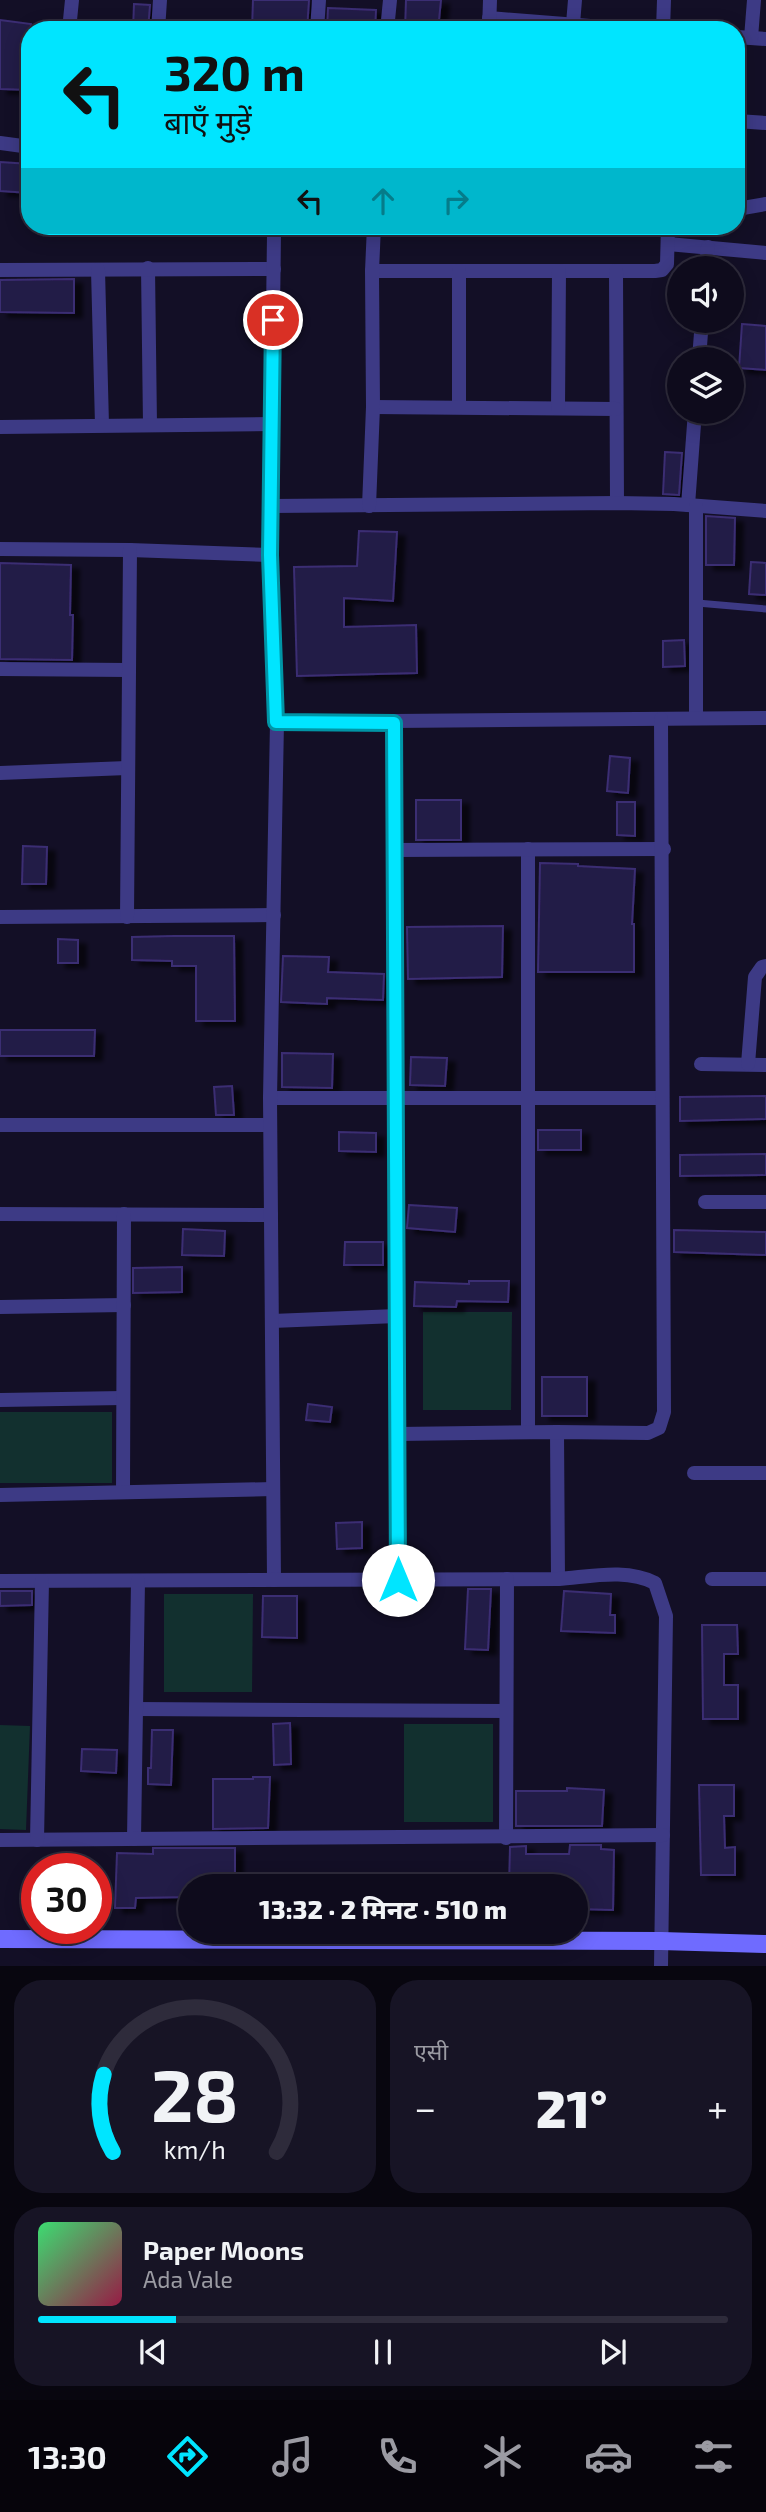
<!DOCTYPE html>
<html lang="hi">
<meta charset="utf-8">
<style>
:root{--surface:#0e0b1c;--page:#171425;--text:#f1f3f6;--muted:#9b9ba3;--line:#2e2b3b;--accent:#00e5ff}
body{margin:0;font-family:"Exo 2","Noto Sans Devanagari",sans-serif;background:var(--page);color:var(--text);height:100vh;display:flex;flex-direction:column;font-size:26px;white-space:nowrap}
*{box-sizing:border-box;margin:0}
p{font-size:23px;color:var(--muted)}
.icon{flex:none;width:38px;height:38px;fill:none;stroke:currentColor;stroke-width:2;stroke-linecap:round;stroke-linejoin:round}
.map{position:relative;height:1966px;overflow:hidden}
.details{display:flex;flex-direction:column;gap:14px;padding:14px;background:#08060f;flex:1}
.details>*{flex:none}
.hud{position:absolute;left:21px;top:21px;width:724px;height:214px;border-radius:28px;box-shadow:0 4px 18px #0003,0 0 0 2px var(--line);background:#00e5ff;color:#111;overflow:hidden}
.buttons{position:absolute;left:667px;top:256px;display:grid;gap:14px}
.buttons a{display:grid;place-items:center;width:77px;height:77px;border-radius:50%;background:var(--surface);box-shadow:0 4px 18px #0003,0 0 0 2px var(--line);font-size:35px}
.speed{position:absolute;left:21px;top:1853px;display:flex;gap:14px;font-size:35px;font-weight:700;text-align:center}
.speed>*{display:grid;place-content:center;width:91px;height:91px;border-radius:50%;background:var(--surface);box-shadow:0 4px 18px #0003,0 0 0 2px var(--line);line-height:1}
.speed .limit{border:10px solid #d22;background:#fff;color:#111}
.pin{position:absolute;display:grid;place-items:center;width:60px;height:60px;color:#fff;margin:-30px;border:4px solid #fff;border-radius:50%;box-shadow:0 2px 7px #0007}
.me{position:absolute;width:77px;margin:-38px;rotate:0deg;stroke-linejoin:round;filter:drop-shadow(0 0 5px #0008)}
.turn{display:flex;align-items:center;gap:24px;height:147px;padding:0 28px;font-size:32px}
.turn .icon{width:91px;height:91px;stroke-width:2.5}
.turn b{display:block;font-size:49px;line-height:60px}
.lanes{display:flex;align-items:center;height:66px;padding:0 28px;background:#0003;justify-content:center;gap:35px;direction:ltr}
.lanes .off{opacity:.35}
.big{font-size:52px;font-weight:800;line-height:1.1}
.details .tile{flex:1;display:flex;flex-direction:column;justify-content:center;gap:10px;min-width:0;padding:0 24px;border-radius:28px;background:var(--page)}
.details .dial{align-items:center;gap:0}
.dial svg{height:182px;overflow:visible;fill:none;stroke:var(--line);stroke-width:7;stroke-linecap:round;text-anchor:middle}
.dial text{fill:var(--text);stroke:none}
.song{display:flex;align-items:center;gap:21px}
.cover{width:84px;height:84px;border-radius:10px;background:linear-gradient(135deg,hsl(140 70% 55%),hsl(340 70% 35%))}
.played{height:7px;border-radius:4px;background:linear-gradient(90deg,var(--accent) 20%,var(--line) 20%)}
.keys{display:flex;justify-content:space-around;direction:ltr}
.heat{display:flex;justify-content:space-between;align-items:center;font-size:38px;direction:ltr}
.details .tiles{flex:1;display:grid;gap:14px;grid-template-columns:1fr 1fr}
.tile:last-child{grid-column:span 2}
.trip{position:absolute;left:178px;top:1874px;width:410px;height:70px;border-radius:35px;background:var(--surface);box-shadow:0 4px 18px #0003,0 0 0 2px var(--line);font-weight:800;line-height:70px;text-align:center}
.menu{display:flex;height:112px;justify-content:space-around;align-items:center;background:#06040b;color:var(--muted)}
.menu .icon{width:49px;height:49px}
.menu .on{color:var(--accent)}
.menu b{font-size:32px;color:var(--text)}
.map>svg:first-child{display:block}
.green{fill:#12302f}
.building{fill:#241b47;stroke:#3b2d73;stroke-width:2;filter:url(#shadow)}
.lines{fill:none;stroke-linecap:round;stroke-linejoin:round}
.lane{stroke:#3d3a85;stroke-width:7}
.street{stroke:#3d3a85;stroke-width:14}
.secondary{stroke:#6f6bff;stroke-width:18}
.route-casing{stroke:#0095a6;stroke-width:18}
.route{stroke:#00e5ff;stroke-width:12}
</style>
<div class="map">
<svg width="766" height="1966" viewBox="0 0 766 1966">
<defs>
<filter id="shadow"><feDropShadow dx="8" dy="4.5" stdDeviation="2" flood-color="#0009"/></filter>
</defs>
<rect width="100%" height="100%" fill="#130f26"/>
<!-- green -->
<g class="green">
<path d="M423,1312h89l-1,98h-88z"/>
<rect x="0" y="1412" width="112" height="71"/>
<path d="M164,1594h89l-1,98h-88z"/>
<rect x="404" y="1724" width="89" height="98"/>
<path d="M0,1725l30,1 -4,104 -26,-1z"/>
</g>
<!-- building -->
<g class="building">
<path d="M253,0h56l-2,30 -55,-1z"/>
<path d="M406,0h35l-3,30h-33z"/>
<path d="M134,4l16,1 -2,25h-15z"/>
<path d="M328,8l48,2 -1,20h-48z"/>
<path d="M0,20l31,4 -4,33h3v33l-30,-1z"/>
<path d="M0,162l30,2v29l-30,-2z"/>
<path d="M74,279v34l-74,-1v-32z"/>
<path d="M742,324l24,2v44l-27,-2z"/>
<path d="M665,452l17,1 -3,42 -16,-1z"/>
<path d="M706,516l29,2 -1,47h-28z"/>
<path d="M359,531l38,1 -4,69 -49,-3v29l72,-2 1,48 -120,3 -3,-109 63,-1z"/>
<path d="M751,562l15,1v32l-17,-1z"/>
<path d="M0,563l71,2 -1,50h3l-1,45 -72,-1z"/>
<path d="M684,640l1,26 -22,1v-26z"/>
<path d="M610,756l20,2 -2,35 -21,-2z"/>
<rect x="416" y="800" width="45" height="40"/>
<path d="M617,802h18v34l-18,-1z"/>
<path d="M23,846l24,1 -1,37h-24z"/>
<path d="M540,863l38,1v2l57,3 -3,55h2v48h-96z"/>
<path d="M503,926l-1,51 -94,2 -1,-52z"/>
<path d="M173,936h61l1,85h-39v-55h-24v-5l-40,-1v-23z"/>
<path d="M58,939l20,1v23h-20z"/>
<path d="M283,956l46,1 -1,15 56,2 -1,26 -56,-2v6l-46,-2z"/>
<path d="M0,1030h95l-1,26h-94z"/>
<path d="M282,1053l51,1 -1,34 -50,-1z"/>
<path d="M411,1057l36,1 -2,28 -35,-1z"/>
<path d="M232,1086l2,29h-18l-2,-28z"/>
<path d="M766,1096v23l-86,2v-24z"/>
<rect x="538" y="1130" width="43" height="20"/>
<path d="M339,1132l37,1v19l-37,-1z"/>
<path d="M766,1154v21l-86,1v-21z"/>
<path d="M409,1205l48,3 -2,24 -48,-4z"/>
<path d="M183,1229l42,2 -1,25 -42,-1z"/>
<path d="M674,1230l92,2v23l-92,-3z"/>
<path d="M345,1242h38v23h-39z"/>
<path d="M182,1267v25l-49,1v-25z"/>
<path d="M469,1281h40l-1,21 -51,-1 -1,6 -42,-1 1,-24 54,2z"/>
<rect x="542" y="1377" width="45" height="39"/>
<path d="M308,1404l24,3 -2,15 -24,-2z"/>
<path d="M362,1522v26l-25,1 -1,-26z"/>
<path d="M468,1589h23l-3,61 -23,-1z"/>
<path d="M0,1591h32v14l-32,1z"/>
<path d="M564,1591l47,3 -1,21h5v18l-54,-2z"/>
<path d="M263,1596h34v42l-35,-1z"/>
<path d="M702,1625h35l1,29h-14v31h14v34h-35z"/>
<path d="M290,1723l1,41 -17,1 -1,-41z"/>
<path d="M152,1730h21l-2,55 -23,-1v-16h3z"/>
<path d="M82,1749l35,1 -1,23 -35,-2z"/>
<path d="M253,1777h17l-2,51 -55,1v-50h40z"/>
<path d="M699,1785h35v31h-10l1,32 10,-1v28h-34z"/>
<path d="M567,1788l37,2 -2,36h-86v-35h51z"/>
<path d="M570,1845h31v4l13,1 -1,60 -37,-1v-23h-67l1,-39 16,-1v8h43z"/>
<path d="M153,1848h82v38h-47v11l-52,1 -1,10h-20l2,-55 36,1z"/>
</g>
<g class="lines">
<!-- lane -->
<path class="lane" d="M697,603l69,6"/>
<!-- street -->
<g class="street">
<path d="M489,18l152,12"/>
<path d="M573,24l2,-24"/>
<path d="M69,30l3,-30"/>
<path d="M158,30l2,-30"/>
<path d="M317,30l2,-30"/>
<path d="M387,30l3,-30"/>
<path d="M489,30l1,-30"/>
<path d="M663,30l1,-30"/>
<path d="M737,37l29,2"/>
<path d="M751,38l3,-38"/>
<path d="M737,121l29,2"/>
<path d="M0,143l30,4"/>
<path d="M737,209l29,-5"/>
<path d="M668,244l98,9"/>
<path d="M148,268l2,157"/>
<path d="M706,268l2,-21"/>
<path d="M0,270l274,-1"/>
<path d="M98,270l4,155"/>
<path d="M372,271h283l7,-1 5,-6 1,-38"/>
<path d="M459,271v135"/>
<path d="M616,271l1,232"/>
<path d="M699,359l3,-39"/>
<path d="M373,407l243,2"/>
<path d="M558,408l1,-137"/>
<path d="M0,427l271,-3"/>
<path d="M688,505l7,-94"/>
<path d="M271,506l346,-3 57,1 92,7"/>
<path d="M369,506l4,-99 -1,-136 2,-45"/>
<path d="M0,549l130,1 140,5"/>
<path d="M0,669l128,1"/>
<path d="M696,718v-212"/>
<path d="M277,722l489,-4"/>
<path d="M394,723l5,857"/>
<path d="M0,773l127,-5"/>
<path d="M528,849v583"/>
<path d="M394,850l270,-1"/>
<path d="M0,917l274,-2"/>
<path d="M127,917l3,-367"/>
<path d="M701,1064l65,1"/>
<path d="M748,1064l7,-87 7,-10 4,-1"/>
<path d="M270,1098h391"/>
<path d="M0,1125h270"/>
<path d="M705,1202h61"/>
<path d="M0,1214l271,1"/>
<path d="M0,1307l124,-2"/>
<path d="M272,1321l125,-5"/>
<path d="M0,1400l123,-2"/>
<path d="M557,1432l1,147"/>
<path d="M398,1434l159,-2 91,1 11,-5 5,-16 -3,-693"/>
<path d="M694,1473h72"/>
<path d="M123,1492l1,-278"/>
<path d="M0,1495l273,-6"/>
<path d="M712,1579h54"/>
<path d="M274,1580l-4,-482 7,-376 -7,-167 4,-321 2,-8"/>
<path d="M0,1581l558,-2c31,-2 68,-11 97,4l11,33 -5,350"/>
<path d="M136,1709l370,2"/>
<path d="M506,1838l1,-259"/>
<path d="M134,1839l4,-258"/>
<path d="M0,1840l663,-5"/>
<path d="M37,1840l5,-259"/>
</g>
<!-- secondary -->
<path class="secondary" d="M0,1939l661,2 105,3"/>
</g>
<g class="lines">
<!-- route casing -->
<g class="route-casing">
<path id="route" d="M273,320l-3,235 6,167 118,1 4,857"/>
</g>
<!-- route -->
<use href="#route" class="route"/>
</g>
</svg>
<div class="buttons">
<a><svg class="icon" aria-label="sound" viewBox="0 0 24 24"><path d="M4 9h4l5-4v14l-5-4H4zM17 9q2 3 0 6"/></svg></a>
<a><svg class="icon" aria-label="layers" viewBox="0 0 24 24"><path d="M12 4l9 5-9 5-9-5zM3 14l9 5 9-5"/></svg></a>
</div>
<div class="speed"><div class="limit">30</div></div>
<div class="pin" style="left:273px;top:320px;background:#d93025"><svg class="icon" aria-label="arrive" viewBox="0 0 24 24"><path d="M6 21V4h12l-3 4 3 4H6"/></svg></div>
<svg class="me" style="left:398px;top:1580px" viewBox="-20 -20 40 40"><circle r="19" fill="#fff"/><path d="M0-13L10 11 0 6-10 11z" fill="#00e5ff"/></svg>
<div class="trip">13:32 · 2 मिनट · 510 m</div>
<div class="hud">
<div class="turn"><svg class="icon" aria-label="left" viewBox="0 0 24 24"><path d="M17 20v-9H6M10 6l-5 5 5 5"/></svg><div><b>320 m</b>बाएँ मुड़ें</div></div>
<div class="lanes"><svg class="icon" aria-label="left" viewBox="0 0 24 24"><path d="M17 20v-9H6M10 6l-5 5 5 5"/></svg><svg class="icon off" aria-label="ahead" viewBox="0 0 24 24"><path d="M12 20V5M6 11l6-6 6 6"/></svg><svg class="icon off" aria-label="right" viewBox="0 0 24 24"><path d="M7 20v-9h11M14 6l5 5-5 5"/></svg></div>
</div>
</div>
<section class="details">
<div class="tiles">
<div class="tile dial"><svg viewBox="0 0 100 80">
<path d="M14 69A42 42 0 1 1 86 69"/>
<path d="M14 69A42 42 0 0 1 10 35" stroke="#00e5ff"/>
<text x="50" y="56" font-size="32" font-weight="700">28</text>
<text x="50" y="72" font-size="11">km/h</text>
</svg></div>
<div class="tile"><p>एसी</p>
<div class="heat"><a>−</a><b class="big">21°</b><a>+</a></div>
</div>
<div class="tile">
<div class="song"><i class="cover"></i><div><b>Paper Moons</b><p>Ada Vale</p></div></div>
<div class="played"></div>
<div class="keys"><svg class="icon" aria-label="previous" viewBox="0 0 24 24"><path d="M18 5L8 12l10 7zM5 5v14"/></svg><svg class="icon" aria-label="pause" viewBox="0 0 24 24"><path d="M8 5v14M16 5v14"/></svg><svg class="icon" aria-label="next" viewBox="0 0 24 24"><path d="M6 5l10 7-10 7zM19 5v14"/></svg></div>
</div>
</div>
</section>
<nav class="menu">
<b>13:30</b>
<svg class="icon on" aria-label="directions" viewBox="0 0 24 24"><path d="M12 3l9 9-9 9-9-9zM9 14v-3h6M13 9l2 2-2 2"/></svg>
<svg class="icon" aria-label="music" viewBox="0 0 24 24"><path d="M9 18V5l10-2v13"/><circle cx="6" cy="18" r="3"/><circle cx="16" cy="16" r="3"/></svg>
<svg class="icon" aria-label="phone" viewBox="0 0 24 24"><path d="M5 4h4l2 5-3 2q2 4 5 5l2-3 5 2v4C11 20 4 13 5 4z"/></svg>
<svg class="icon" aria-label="climate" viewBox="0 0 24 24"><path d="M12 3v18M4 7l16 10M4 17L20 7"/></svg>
<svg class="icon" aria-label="car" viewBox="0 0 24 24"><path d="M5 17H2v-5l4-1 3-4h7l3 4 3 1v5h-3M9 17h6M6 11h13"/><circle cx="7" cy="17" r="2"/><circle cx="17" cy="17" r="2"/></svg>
<svg class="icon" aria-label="filters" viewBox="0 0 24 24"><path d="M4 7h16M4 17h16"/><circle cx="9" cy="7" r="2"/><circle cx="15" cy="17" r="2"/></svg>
</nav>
